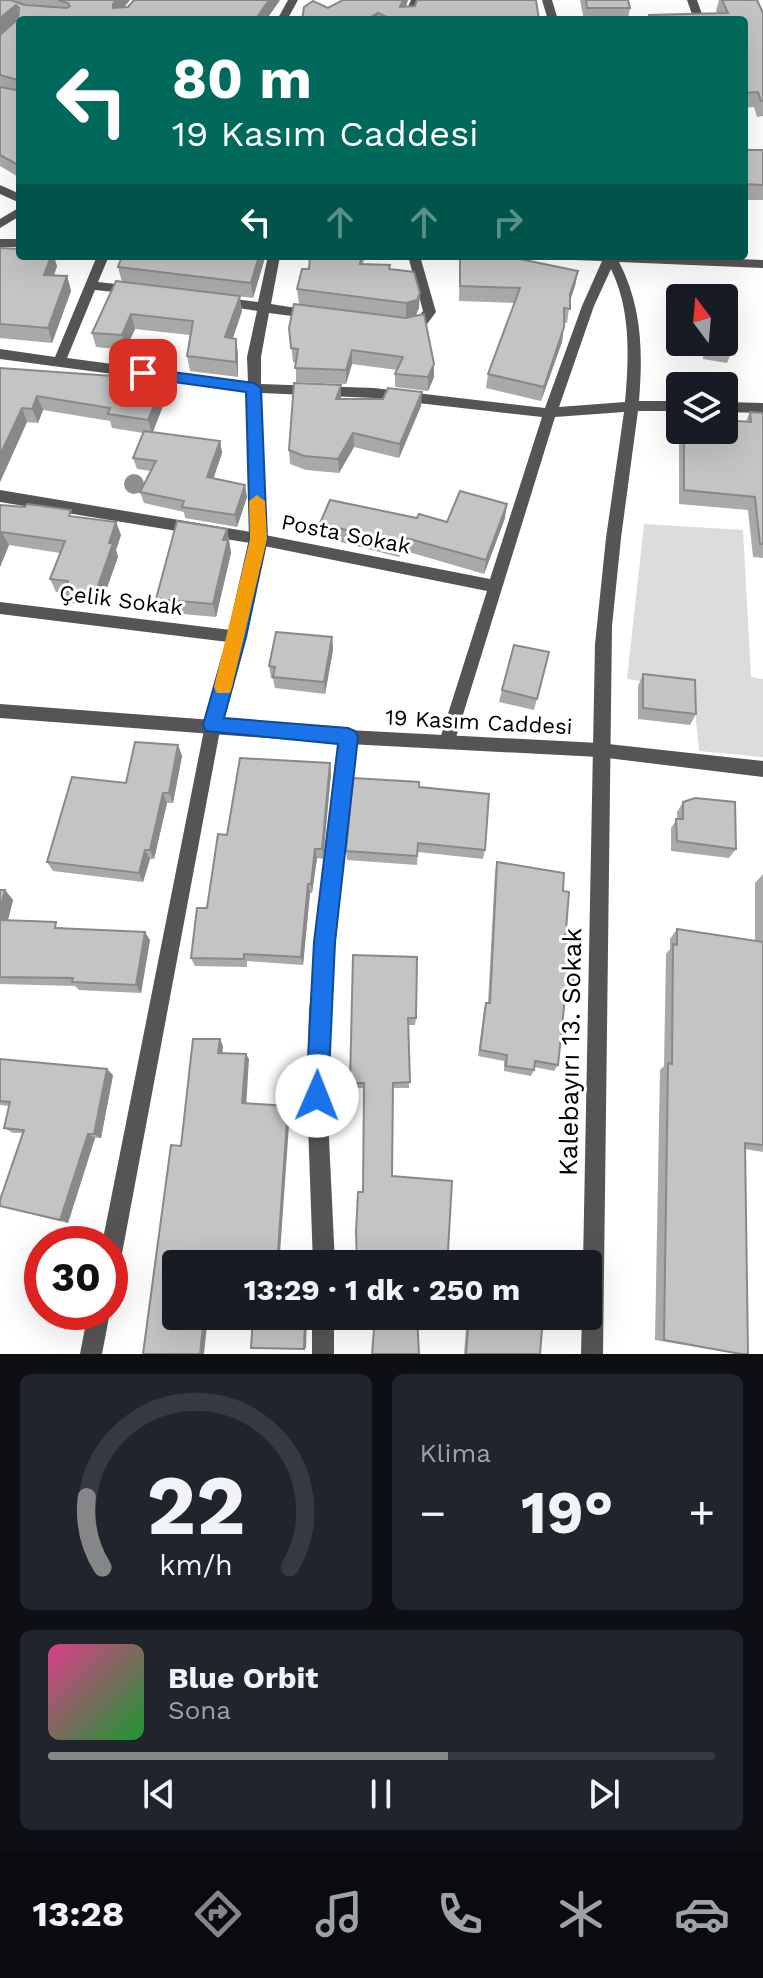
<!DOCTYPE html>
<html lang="tr">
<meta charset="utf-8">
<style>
:root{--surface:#171b24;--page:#20242c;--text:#f1f3f6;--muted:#9ea1a6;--line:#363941;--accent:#858687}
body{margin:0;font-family:"Work Sans",sans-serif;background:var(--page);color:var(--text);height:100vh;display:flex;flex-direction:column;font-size:30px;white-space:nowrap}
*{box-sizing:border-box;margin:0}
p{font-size:26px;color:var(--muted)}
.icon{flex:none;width:44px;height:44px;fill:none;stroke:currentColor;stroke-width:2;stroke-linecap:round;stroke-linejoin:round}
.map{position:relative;height:1354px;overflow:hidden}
.drawer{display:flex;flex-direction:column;gap:20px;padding:20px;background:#0d0f14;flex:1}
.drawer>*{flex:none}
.hud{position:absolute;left:16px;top:16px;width:732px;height:244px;border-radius:8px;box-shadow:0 8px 32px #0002;background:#00695c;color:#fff;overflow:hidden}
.needle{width:52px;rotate:344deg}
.controls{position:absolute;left:666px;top:284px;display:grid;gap:16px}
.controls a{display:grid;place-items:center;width:72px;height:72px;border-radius:8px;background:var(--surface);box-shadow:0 8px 32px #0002;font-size:40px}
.speed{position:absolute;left:24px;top:1226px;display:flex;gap:16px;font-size:40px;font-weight:700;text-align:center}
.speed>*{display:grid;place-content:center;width:104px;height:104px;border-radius:50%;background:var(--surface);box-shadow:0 8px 32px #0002;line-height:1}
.speed .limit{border:12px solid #d22;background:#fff;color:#111}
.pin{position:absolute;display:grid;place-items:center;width:68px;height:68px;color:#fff;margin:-34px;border-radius:16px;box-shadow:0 4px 12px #0006}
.me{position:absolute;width:88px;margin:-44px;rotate:1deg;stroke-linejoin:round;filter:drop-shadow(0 0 6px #0008)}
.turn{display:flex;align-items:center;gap:28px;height:168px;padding:0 24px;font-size:36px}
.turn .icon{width:104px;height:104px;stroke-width:2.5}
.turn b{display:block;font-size:56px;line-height:68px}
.lanes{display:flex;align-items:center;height:76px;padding:0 24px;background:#0003;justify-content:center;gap:40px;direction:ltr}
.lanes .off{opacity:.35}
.big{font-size:60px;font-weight:700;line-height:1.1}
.drawer .card{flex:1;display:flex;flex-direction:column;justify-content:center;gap:12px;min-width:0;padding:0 28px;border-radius:12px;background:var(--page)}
.drawer .dial{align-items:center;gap:0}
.dial svg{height:208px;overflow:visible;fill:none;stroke:var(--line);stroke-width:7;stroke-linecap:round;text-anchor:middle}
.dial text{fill:var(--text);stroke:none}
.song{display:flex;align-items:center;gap:24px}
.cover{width:96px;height:96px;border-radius:12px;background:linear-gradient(135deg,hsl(330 70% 55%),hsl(130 70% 35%))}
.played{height:8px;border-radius:4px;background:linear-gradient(90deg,var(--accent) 60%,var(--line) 60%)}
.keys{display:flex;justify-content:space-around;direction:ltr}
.heat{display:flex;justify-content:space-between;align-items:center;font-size:44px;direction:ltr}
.drawer .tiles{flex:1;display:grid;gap:20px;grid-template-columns:1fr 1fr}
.card:last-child{grid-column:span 2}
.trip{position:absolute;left:162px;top:1250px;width:440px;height:80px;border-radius:8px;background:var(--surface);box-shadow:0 8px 32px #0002;font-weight:700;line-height:80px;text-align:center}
.menu{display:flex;height:128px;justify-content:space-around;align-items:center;background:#090b0e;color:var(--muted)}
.menu .icon{width:56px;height:56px}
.menu .current{color:var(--accent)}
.menu b{font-size:36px;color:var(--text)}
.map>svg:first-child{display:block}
.green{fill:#dcdcdc}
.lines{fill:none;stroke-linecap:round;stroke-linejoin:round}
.minor{fill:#555;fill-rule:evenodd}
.tertiary{fill:#555;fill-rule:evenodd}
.tree{fill:#8f8f8f}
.wall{fill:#a9a9a9}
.shaded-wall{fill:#898989}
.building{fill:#c4c4c4;stroke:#898989;stroke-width:2}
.route{fill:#1a73e8;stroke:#114b97;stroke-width:2}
.slow{fill:#f59e0b}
.labels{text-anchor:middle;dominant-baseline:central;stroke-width:6;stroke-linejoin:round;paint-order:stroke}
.street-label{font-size:22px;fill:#000;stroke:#fff}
.near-street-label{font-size:26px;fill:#000;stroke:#fff}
</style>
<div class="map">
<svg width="763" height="1354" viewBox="0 0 763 1354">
<rect width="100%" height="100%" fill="#fff"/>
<!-- green -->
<path class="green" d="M644,524l99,6 8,147 12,2v78l-64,-6 -6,-62 -66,-10z"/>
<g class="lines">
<!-- minor -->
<g class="minor">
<path d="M288,0h10l-11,20h-10z"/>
<path d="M411,0h10l-9,20h-10z"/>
<path d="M542,0h10l6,20h-10z"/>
<path d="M687,0h10l7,20h-10z"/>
<path d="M0,185l20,9v9l-20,-9z"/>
<path d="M20,207v9l-20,12v-9z"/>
<rect x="0" y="239" width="20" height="8"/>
<path d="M97,256h12l-11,26 35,4 6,4 -6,4 -38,-4 -28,68 181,24 -1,-25 10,-46 -38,-6 -6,-4 6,-4 39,5 10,-46h12l-9,48 44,7 6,4 -6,4 -46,-6 -8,44v27l113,4 171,20 37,-102 20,-45 -28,-1 -6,-4h100l95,4v8l-144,-6c23,44 24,90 20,139h41v10h-42l-17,127 -9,88 -9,728h-22l1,-38h6v-52h-5l12,-620 11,-106 18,-126 -69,5 -102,330 -6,2 -6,-2 -2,-5 48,-151 -223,-45 -19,91 -24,88 -100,534 -3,8 -8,3v-26h-8l103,-519 23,-83 -228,-28v-12l231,28 19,-87 -250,-41v-12l251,42 -3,-140 -248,-33v-10l55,8zM611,269c20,41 18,88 14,133l-66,5 35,-101zM262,393l112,5 168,19 -52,162 -225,-44z"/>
<path d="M408,256h12l16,56 -9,12 -22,5 -6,-4 1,-3 18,-4 5,-7z"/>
<path d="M724,402l39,1v10l-39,-1z"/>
<path d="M348,730l6,2 2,5 -27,273 -2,86 8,168h-22l-6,-168 2,-86 31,-273 2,-5z"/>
<path d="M88,1312h22l-8,42h-22z"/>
<rect x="312" y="1316" width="22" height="38"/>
</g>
<!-- tertiary -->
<path class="tertiary" d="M0,704l348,26 251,13 164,18v16l-164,-20 -251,-13 -348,-26z"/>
</g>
<!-- trees -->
<circle class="tree" cx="134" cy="484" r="10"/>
<!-- wall -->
<g class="wall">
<path d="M0,0h130l-6,7 156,-7 -14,20h-246v158l-20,-12z"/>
<path d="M343,0h65l-2,7 133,13h-237z"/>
<path d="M580,0h48l2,8 -2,12h-44z"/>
<path d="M719,0h38l6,13v103l-6,1 -3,-10 -10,1v-88h-96l1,-5 68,-2 -1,-2z"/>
<rect x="744" y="150" width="19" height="50"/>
<path d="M0,248l57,18 -3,9 13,1 4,15 -19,52 -52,-5z"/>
<path d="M310,256h55l-2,8 27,5 29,39 -3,7 18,62 -6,14 -33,-4v-13l2,-4 -45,-6 -6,20 -50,-2v-19l-3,-1 -4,-34 10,-24 -2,-15 12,-20z"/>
<path d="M460,256h45l73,15 -3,15 -5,15 -3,22h-3l-2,19 -21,59 -55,-13 2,-14 26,-71 -55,-2z"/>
<path d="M264,261l-11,37 -131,-16 -4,-15z"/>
<path d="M116,281l126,30 -9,27 5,15v24l-48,-6 -3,-15 3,-21 -55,-6 -10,21 -29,-3 -4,-14z"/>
<path d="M705,342h19l9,6 -6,15 -24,-4z"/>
<path d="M0,368l163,16 3,14 -13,34 67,9 2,12 -9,25 34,19 -10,30 -52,-9 -1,-6 -40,-9 -4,-11 11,-21 -14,-2 -4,-11 10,-25 -31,-5 -2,-7 -67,-11 -5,13 -11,-1 -27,60z"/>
<path d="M341,399l80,7 -22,52 -45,-11 -15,26 -33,-3 -16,-6 -1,-14z"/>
<path d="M750,412l13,1v145l-10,-1 -5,-47 -69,-6v-74l1,-3v3h44l22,-9z"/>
<path d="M0,505l74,12 42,5 5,13 -5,15 2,7 -18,50 -30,-4 -5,-10 -9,-1 -6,-13 10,-26 -51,-8 -9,22z"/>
<path d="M417,518l30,4 58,-4 -21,56 -82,-24 -3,7 -78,-20 -1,-14z"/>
<path d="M227,529l4,24 -15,64 -56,-5 -4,-13z"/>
<path d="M332,637l1,13 -8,44 -50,-6 -2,-9 -2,-1 -2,-12z"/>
<path d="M549,652l-15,58 -35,-8 3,-12z"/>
<path d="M643,674l53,40 -6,11 -52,-6v-33z"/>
<path d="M178,745l4,11 -9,47h-6l-13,56h-4l-7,23 -90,-11 -6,-9 79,-79z"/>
<path d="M330,763l1,10 -8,86 -6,-1 -5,35h-2l-7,72 -56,-4v6l-52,-1 -4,-8 36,-123z"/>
<path d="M419,787l66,63 -2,9 -65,-7 -1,13 -70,-5 -1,-9z"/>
<path d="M683,802l53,47 -7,9 -58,-7v-23l6,-9v-7z"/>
<path d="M497,862l66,29 2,51 8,47 -4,7 -4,-1 -7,70 -4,6 -20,-4v3l-3,6 -27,-5v-10l-26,-5 6,-47 2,-6h2l7,-131z"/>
<path d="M763,874v278l-18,-3 3,205h-11l-82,-14 5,-270 4,-4 2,-112 4,-5v-10l7,-10 78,12v-58z"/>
<path d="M0,890h5l8,10 -5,20 142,20 -9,53 -62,-3 -4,-4 -75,-2z"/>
<path d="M353,955l63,63 -1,7h-7l1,63h-16l-36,176 6,-72 1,-104h-13l-1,-5z"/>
<path d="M0,1059l113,16 -12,63h-6l-27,85 -68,-17 23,-73h-10l-9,-5 5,-22 -9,-1z"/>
<path d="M467,1316h68l-1,12 6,26h-76z"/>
</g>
<!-- shaded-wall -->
<g class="shaded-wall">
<path d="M116,0h14l-14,18 -3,-14z"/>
<path d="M269,0h11l-14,20h-11z"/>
<path d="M403,0h5l-7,20 -1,-13z"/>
<path d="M16,5l4,14 -20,17v-18z"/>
<path d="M378,13v7h-12z"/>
<path d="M51,256h3l3,10 -8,24 -5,-15z"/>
<path d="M259,256h4l1,5 -11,37 -2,-15z"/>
<path d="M578,271l-3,15 -8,23 3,-15z"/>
<path d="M67,276l4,15 -19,52 -4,-15z"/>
<path d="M420,293l-1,15 -3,7 -10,3v-15z"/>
<path d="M240,296l2,15 -14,41 -3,-15z"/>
<path d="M131,314l4,15 -10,21 -3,-15z"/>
<path d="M564,327l-2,15 -21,59 3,-14z"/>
<path d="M236,339l2,14v24l-2,-15z"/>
<path d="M352,350v14l-6,20v-14z"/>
<path d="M434,364v13l-6,14v-14z"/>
<path d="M163,384l3,14 -14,36 -4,-14z"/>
<path d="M341,385v15l-5,-1z"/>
<path d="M422,392l-1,14 -22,52 1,-14z"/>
<path d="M37,396l6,14 -5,13 -6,-14z"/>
<path d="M22,408l5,14 -27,60v-27z"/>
<path d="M353,433l1,14 -15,26 -1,-14z"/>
<path d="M220,441l2,12 -12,36 -3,-12z"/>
<path d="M245,485l2,12 -10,30 -2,-12z"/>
<path d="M507,504l-2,14 -21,56 2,-14z"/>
<path d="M116,522l5,13 -5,15 2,7 -18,50 -5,-13 14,-51z"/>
<path d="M227,529l4,24 -15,64 -3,-13 10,-64z"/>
<path d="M2,532l7,13 -9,22v-29z"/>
<path d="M402,537v13l-3,7v-13z"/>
<path d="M332,637l1,13 -8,44 -1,-12z"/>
<path d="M178,745l4,11 -9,47 -4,-10z"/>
<path d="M330,763l1,10 -8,86 -1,-10z"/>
<path d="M163,793l4,10 -13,56 -4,-9z"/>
<path d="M315,849l2,9 -5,35 -1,-9z"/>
<path d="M145,850l5,9 -7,23 -4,-9z"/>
<path d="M308,884l2,9 -7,72 -2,-8z"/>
<path d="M5,890l8,10 -7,28 -6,-6v-13z"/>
<path d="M145,932l5,8 -9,53 -5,-8z"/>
<path d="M220,1039l3,7 -1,13 -4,-6z"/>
<path d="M246,1054l3,5 -3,49 -4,-5z"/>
<path d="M107,1069l6,6 -12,63 -7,-4z"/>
<path d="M288,1106l2,5 -10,142 -2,-2z"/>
<path d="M88,1134l7,4 -27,85 -8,-3z"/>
<path d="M204,1316h4l-4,38h-4z"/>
<path d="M305,1316h2l-1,32 -2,1z"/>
</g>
<!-- building -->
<g class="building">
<path d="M0,0h10l15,5 42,3 3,-2 -2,-3 -10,-3h58l-3,4v4l15,-1 6,-7h135l-14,20h-235v146l-20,-11v-68l15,3 4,-3 -1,-7 -18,-5v-40l18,-16 1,-11 -3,-3 -16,13z"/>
<path d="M343,0h60l-3,7 15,-1 2,-6h119l3,20h-146l-15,-7 -12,7h-64l2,-13 9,-6 15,7z"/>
<path d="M586,0h42l2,8h-43z"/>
<path d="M722,0h35l6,13v88h-2l-3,-9 -14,1v-73h-93l-2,-5 79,-2z"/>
<path d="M744,150h19v35l-19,-1z"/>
<path d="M0,248l20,1v7h31l-7,19 23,1 -19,52 -48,-4z"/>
<path d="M122,256h137l-8,27 -133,-16z"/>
<path d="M310,256h52l-2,8 30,1 -1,4 25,3 6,21 -3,7 -11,3 -109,-14 5,-20h7z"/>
<path d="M460,256h45l73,15 -8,23v15l-6,-1v19l-20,60 -56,-13 32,-86 -60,-2z"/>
<path d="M116,281l124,15 -15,41 11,2v23l-49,-6 6,-35 -62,-7 -9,21 -30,-2z"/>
<path d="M294,304l112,14 18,-4 10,50 -6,13 -33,-3 8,-17 -51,-7 -6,20 -51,-2 3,-19 -7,-1 -2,-20z"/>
<path d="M724,321l10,1 -1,26 -25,-3 1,-3h15z"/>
<path d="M0,368l113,8 50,8 -15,36 -40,-6 2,-6 -73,-12 -5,13 -10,-1 -22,47z"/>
<path d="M294,383l47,2 -5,14h47l5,-11 34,4 -22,52 -47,-11 -15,26 -34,-3 -15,-6z"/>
<path d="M750,412l13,1v131h-3l-5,-47 -71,-7v-60h40v-10l27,2z"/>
<path d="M144,431l76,10 -13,36 38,8 -10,30 -53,-8 2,-6 -44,-9 16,-31 -23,-3z"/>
<path d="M460,491l47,13 -21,56 -84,-23 -3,7 -79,-21 10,-23 87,18 2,-4 28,8z"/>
<path d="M27,504l44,6 -2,6 47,6 -7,21h4l-18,51 -31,-3 4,-10 -18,-2 15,-38 -63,-9 -2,6v-33l25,2z"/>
<path d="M177,521l50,8 -4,11h5l-15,64 -57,-5z"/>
<path d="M276,632l56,5 -8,45 -51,-5 2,-10 -6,-1z"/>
<path d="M514,645l35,7 -12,47 -35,-9z"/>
<path d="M643,674l52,6 1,34 -53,-6z"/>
<path d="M135,742l43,3 -9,48h-6l-13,57h-5l-6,23 -92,-11 25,-85 54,6z"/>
<path d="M240,758l90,5 -8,86h-7l-4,35h-3l-7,73 -57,-3v5l-53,-1 6,-50h10l11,-74 9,1z"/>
<path d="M353,778l66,4v5l70,7 -4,56 -67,-7 -1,13 -71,-5z"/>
<path d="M695,798l40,4 1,47 -59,-8 -1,-22h7v-17z"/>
<path d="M497,862l67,11 -1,18 6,1 -4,50 10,2 -2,45 -7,-1 -8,77 -23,-4 -1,9 -28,-4 1,-11 -27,-5 6,-47h4z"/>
<path d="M0,890h5l-5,19z"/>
<path d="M0,920l56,2 -1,6 90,4 -9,53 -64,-3 1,-4 -73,-1z"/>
<path d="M677,929l86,13v203l-18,-2 3,211h-7l-77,-14 4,-277 4,1 1,-120 4,1z"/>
<path d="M353,955l64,2 -1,61h-8l2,64 -17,1 -1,93 60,5 -4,70 86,13h-177l-1,-32 2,-40h5l1,-109h-14z"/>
<path d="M193,1039h27l-2,14 28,1 -4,49 46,3 -10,145 30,1 -1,12h-131v52h28l-4,38h-57l28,-209 10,1z"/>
<path d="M0,1059l107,10 -13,65h-6l-28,86 -60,-14v-6l24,-70 -20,-2 6,-26 -10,-1z"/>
<path d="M253,1316h52l-1,33 -53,-1z"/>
<path d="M358,1316h59l2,38h-47l3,-37h-17z"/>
<path d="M469,1316h66l-1,12 8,1 -2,25h-74z"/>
</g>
<!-- route -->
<path class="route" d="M143,368l111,15 7,5 6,151 -21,98 -22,81 124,10 7,3 3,6 -23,205 -7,154 -3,8 -8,3 -8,-3 -3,-8 8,-154 24,-198 -132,-13 -3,-6 25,-88 22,-98 -4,-147 -109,-15v-8z"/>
<!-- slow -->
<path class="slow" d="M257,495l8,6 2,38 -35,148 -2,6h-13l-3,-6 36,-148 -1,-38z"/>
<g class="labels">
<!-- street labels -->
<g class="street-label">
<text transform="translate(346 534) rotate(11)">Posta Sokak</text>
<text transform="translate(121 600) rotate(7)">Çelik Sokak</text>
<text transform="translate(479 722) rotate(3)">19 Kasım Caddesi</text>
</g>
<!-- near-street labels -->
<g class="near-street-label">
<text transform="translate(570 1052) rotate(-89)">Kalebayırı 13. Sokak</text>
</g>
</g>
</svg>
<div class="controls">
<a><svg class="needle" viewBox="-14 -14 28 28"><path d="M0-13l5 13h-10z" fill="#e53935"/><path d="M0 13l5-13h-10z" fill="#9ea1a6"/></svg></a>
<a><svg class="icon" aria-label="layers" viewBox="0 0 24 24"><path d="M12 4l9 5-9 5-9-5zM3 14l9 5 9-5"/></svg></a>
</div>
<div class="speed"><div class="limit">30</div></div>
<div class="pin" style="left:143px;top:373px;background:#d93025"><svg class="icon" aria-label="arrive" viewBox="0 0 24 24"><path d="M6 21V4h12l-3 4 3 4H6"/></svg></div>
<svg class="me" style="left:317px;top:1096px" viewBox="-20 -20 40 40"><circle r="19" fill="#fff"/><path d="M0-13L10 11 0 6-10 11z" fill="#1a73e8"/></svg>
<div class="trip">13:29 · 1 dk · 250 m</div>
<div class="hud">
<div class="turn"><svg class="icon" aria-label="left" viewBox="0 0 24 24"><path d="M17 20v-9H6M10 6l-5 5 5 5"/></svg><div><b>80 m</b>19 Kasım Caddesi</div></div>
<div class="lanes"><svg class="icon" aria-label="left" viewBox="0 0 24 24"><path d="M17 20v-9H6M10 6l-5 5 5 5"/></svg><svg class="icon off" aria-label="ahead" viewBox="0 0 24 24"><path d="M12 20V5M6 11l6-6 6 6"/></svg><svg class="icon off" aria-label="ahead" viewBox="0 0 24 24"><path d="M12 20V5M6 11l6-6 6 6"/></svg><svg class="icon off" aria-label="right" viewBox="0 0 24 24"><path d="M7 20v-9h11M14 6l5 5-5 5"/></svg></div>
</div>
</div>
<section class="drawer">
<div class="tiles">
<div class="card dial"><svg viewBox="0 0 100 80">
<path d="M14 69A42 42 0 1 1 86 69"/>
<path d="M14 69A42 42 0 0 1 8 42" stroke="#858687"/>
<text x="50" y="56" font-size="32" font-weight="700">22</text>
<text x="50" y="72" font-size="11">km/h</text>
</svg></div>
<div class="card"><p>Klima</p>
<div class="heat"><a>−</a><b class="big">19°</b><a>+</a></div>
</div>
<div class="card">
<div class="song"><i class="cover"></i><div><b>Blue Orbit</b><p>Sona</p></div></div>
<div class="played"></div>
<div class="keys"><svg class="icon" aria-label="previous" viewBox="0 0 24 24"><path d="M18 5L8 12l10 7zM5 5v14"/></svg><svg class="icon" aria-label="pause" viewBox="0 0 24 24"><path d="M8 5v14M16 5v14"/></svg><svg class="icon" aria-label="next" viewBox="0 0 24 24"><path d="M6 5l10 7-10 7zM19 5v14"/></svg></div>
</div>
</div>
</section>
<nav class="menu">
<b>13:28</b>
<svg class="icon current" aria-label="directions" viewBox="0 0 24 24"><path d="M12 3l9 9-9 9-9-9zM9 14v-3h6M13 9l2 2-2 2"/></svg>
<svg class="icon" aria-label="music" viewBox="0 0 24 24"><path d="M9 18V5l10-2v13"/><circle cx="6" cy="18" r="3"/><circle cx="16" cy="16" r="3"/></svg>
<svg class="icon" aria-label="phone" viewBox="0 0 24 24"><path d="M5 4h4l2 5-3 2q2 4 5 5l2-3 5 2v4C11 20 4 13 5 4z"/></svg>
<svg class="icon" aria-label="climate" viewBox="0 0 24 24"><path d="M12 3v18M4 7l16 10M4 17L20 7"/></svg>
<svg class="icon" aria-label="car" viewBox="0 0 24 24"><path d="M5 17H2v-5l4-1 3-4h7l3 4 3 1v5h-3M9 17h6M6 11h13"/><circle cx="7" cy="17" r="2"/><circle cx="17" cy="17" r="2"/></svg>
</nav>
